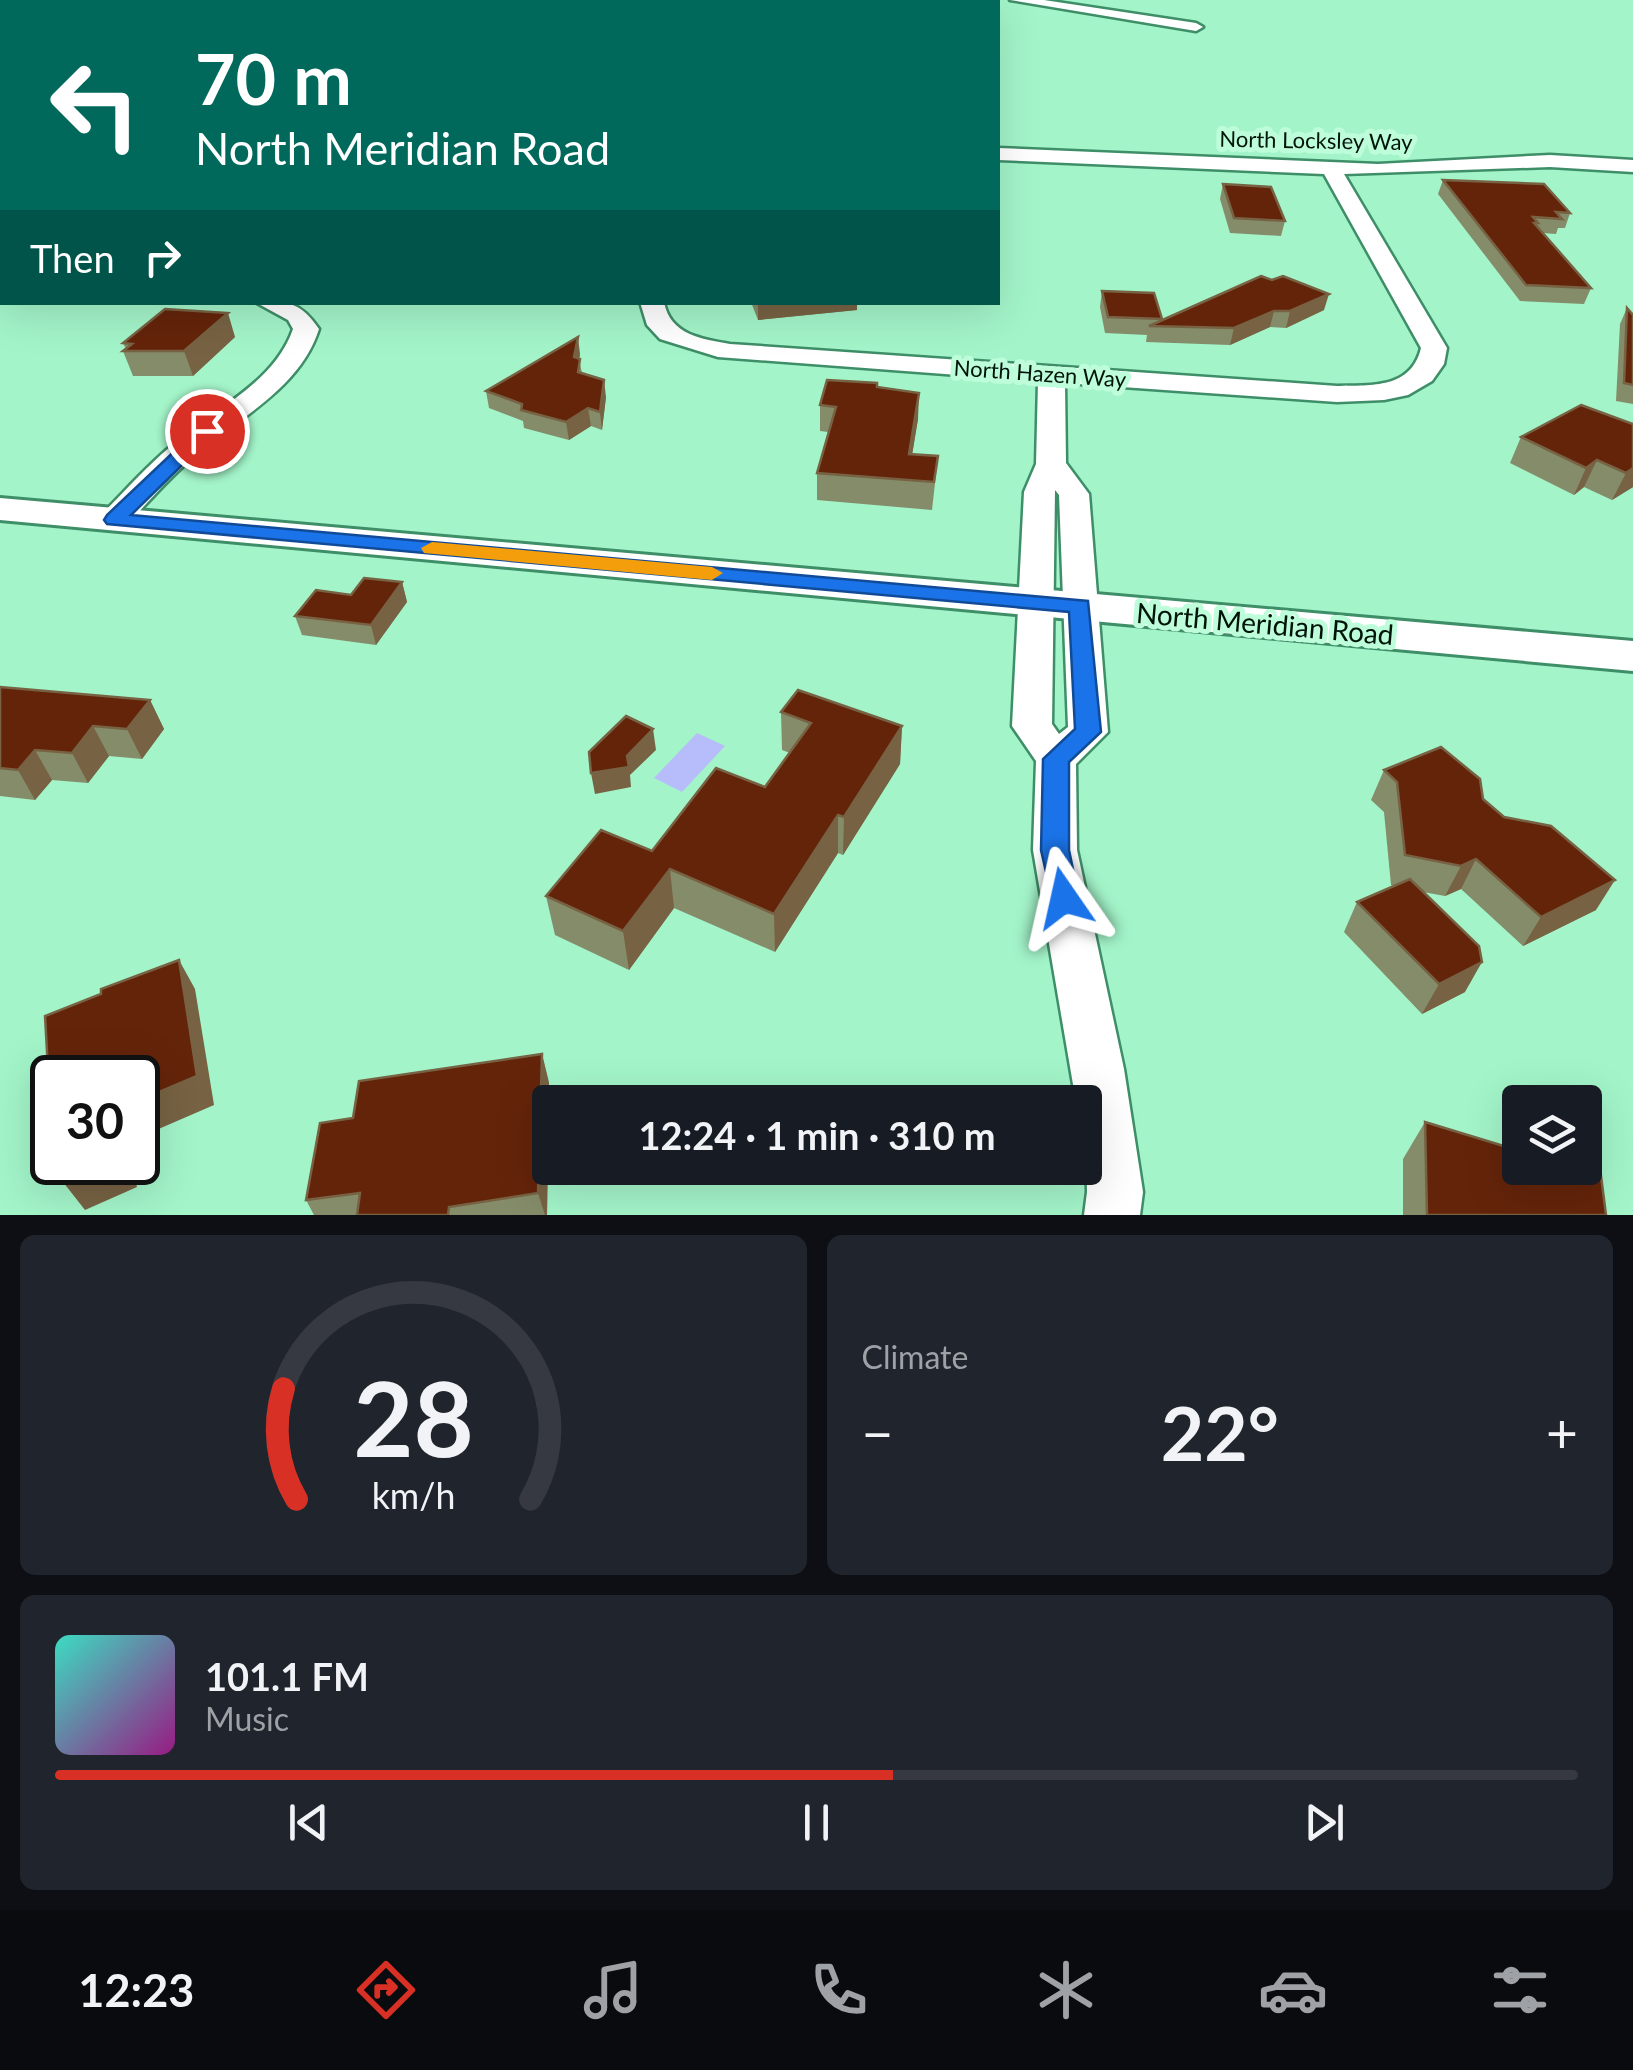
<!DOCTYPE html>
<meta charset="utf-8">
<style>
:root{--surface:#171b24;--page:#20242c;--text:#f1f3f6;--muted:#9ea1a6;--line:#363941;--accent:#d93025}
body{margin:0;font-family:Lato,sans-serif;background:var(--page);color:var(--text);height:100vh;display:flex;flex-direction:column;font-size:38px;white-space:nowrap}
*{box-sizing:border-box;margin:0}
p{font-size:32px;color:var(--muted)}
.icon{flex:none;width:55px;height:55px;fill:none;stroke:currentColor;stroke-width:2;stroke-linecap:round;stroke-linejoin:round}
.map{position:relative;height:1215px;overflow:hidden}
.side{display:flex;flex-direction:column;gap:20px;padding:20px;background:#0d0f14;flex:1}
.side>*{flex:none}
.guide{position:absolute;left:0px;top:0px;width:1000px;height:305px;box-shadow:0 10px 40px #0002;background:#00695c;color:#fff;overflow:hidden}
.buttons{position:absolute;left:1502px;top:1085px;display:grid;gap:20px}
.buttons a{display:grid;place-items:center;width:100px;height:100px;border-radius:10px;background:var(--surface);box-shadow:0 10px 40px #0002;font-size:50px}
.speed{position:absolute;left:30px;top:1055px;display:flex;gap:20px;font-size:50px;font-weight:700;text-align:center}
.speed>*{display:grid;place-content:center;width:130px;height:130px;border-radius:50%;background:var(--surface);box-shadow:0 10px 40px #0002;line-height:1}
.speed .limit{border:5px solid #111;border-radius:15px;background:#fff;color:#111}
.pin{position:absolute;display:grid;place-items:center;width:85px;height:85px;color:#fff;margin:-42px;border:5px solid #fff;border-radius:50%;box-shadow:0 2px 10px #0007}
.me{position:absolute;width:110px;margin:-55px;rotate:349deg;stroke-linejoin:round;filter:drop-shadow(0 0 8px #0008)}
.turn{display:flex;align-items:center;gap:35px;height:210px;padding:0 30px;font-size:45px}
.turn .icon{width:130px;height:130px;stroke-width:2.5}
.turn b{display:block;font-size:70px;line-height:85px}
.then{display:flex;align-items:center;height:95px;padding:0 30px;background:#0003;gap:20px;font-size:38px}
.big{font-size:75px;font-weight:700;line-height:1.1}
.side .card{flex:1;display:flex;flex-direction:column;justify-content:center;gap:15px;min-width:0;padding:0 35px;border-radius:15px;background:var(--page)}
.side .dial{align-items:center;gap:0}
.dial svg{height:260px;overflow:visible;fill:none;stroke:var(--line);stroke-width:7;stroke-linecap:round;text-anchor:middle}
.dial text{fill:var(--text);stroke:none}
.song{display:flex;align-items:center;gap:30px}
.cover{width:120px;height:120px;border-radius:15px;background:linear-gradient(135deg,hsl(170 70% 55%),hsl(310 70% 35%))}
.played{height:10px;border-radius:5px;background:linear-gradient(90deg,var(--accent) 55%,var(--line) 55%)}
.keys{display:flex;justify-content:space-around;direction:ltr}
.heat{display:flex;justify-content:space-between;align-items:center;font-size:55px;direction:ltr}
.side .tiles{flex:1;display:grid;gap:20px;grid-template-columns:1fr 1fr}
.card:last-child{grid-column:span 2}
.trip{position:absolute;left:532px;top:1085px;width:570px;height:100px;border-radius:10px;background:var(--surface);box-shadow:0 10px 40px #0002;font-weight:700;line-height:100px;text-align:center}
.tabs{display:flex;height:160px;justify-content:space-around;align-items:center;background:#090b0e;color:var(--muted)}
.tabs .icon{width:70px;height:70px}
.tabs .selected{color:var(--accent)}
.tabs b{font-size:45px;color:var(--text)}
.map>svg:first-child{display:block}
.water{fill:#b7bcfb}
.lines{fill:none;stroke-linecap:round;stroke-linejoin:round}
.minor-casing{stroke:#3e8e68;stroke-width:5}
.tertiary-casing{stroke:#3e8e68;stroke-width:6}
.minor{fill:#fff;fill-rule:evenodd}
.tertiary{fill:#fff;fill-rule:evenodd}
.wall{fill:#848c6a}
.shaded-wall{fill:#776243}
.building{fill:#64240a;stroke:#776243;stroke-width:2.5}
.route{fill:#1a73e8;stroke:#114b97;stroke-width:2.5}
.slow{fill:#f59e0b}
.labels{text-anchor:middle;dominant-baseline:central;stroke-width:10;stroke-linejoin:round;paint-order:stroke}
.far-street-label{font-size:22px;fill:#001409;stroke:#bdfdda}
.street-label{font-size:28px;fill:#001409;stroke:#bdfdda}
</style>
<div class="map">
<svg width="1633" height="1215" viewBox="0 0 1633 1215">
<rect width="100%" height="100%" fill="#a3f4c9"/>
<!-- water -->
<path class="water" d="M697,733l28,13 -43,46 -28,-14z"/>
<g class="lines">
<!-- minor casing -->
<g class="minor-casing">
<g id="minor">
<path d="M1010,0h34l152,23 7,4 -7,4z"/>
<path d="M998,148l380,16 172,-9 83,5v12l-83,-5 -206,7 103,174 -3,16 -12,17 -24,14 -24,5 -47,2 -272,-19 1,80 23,31 19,238 -32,32 1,86 47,219 19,123 -3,23h-56l3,-23 -2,-90h-9l-43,-252 3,-89 -24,-35 12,-234 12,-28 2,-83 -320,-24 -58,-18 -13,-14 -7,-23h24c6,33 38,37 66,42l607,42c35,-1 74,3 84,-38l-97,-174 -326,-14zM1055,490l4,5 9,232 -9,7 -7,-10z"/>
<path d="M255,302c33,0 44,-2 64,27 -20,62 -84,90 -129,131 -23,20 -44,44 -65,67h-22l-5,-7 5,-7c22,-22 43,-46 67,-66 42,-37 104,-63 123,-118l-5,-9z"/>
</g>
</g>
<!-- tertiary casing -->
<g class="tertiary-casing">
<path id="tertiary" d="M0,498l1633,143v30l-1633,-151z"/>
</g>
<!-- minor -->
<use href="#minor" class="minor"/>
<!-- tertiary -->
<use href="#tertiary" class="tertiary"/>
</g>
<!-- wall -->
<g class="wall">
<path d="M1443,180l127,33 -5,15h-7l-2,6 -13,-1 48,55 -7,16 -64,-3 -82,-107z"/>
<path d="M1223,184l62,37 -4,15 -51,-3 -10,-34z"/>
<path d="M1261,276l63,34 -38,18 -16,-1 -40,18 -84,-3 1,-7 -42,-2 -5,-26 2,-16 60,28 -1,1z"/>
<path d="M751,302h106v8l-99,10z"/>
<path d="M1627,308l6,7v89l-17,-3 4,-77z"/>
<path d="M235,337l-42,39h-60l-10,-25 3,-2 -3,-6z"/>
<path d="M580,354l-1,5 3,14 24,24 -4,33 -11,-4 -22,14 -45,-12 -1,-7 -34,-13 -3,-17z"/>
<path d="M877,387l41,32 -6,35 26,2 -6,54 -115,-10v-27l11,-41 -8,-1v-26z"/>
<path d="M1633,424v63l-21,13 -28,-13 -10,8 -64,-32 11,-26z"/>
<path d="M402,582l5,20 -31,43 -74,-10 -7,-19 56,-21z"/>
<path d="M0,687l150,13 14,29 -22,30 -33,-3 -21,27 -36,-3 -17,20 -35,-4z"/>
<path d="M781,712l121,14 -2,38 -57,91 -5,-2 -63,99 -101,-44 -45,62 -74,-35 -9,-39 106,-45 113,-64 25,-34 -8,-3z"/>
<path d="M1384,770l99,29 113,111 -73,36 -62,-57 -16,7 -22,-4 42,100 -43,22 -78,-82 13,-30 37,-16 -3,-1 -7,-73 -13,-12z"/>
<path d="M542,1054l7,29 -2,132h-233l-8,-15 47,-82z"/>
<path d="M1425,1122l181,93h-203v-56z"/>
</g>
<!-- shaded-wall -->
<g class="shaded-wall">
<path d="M1329,294l-5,16 -38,18 4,-17z"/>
<path d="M765,302h92v8l-99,10v-17z"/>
<path d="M1274,311l-4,16 -40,18 4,-17z"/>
<path d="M228,313l7,24 -42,39 -9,-25z"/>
<path d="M578,337l2,17 -3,20 -3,-17z"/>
<path d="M604,380l2,17 -4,33 -2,-18z"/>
<path d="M919,393l-1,26 -10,61 1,-26z"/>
<path d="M588,408l3,18 -22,14 -3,-18z"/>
<path d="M1597,460l-13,27 -10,8 12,-27z"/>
<path d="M1633,466v21l-21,13 14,-27z"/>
<path d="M402,582l5,20 -31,43 -5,-20z"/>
<path d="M150,700l14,29 -22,30 -15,-30z"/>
<path d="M93,726l16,30 -21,27 -16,-30z"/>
<path d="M902,726l-2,38 -57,91 1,-38z"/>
<path d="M653,729l3,21 -26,25 1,12 -36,7 -4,-21 36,-17z"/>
<path d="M35,750l17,30 -17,20 -17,-30z"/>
<path d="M838,815v38l-63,99 -1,-38z"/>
<path d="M1476,859l-15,30 -16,7 16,-30z"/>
<path d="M670,869l4,39 -45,62 -6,-39z"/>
<path d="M1615,880l-19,30 -73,36 18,-29z"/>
<path d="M179,960l16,29 19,116 -67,29 5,41 -16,8 1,4 -52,23 -22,-28 45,-20h30v-61z"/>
<path d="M1482,962l-17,30 -43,22 17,-30z"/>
<path d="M542,1054l7,29 -2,132h-2l-7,-22z"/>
</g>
<!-- building -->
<g class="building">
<path d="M1443,180l101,4 26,29 -14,-1 6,7 -29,-2 5,6h-4l57,65 -65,-3z"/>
<path d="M1223,184l48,3 14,34 -51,-3z"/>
<path d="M1261,276l11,4 11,-4 46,18 -39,17h-16l-40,17 -85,-2z"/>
<path d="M1102,291l52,2 8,26 -54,-2z"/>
<path d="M1627,308l6,7v70l-9,-2z"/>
<path d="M165,309l63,4 -44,38h-61l9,-7 -9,-1z"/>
<path d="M578,337l-4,20 6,2 -2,13 26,8 -4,32 -12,-4 -22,14 -45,-12 1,-6 -36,-13z"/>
<path d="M827,380l50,3v4l42,6 -10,61 29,2 -4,26 -117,-9 19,-66 -16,-2z"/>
<path d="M1581,405l52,19v44l-7,5 -29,-13 -11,8 -65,-31z"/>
<path d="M364,578l38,4 -31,43 -76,-9 21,-26 35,5z"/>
<path d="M0,687l150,13 -23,29 -34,-3 -21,27 -37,-3 -17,20 -18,-2z"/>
<path d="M798,690l104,36 -58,91 -6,-2 -64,99 -104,-45 -47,62 -77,-35 55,-66 51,21 64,-83 49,19 46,-64 -30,-11z"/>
<path d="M626,716l27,13 -26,27 2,11 -38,6 -2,-21z"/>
<path d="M1441,747l39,32 3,20 21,18 47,9 64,54 -74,37 -65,-58 -15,7 -56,-11 -8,-73 -13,-12z"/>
<path d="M1410,879l69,67 3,16 -43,22 -82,-82z"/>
<path d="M179,960l18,116 -59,25v-23h-86v44h-1l-6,-106 56,-22v-5z"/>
<path d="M542,1054l-4,139 -89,14 -1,8h-91l3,-22 -54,7 14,-77 33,-5 6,-37z"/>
<path d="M1425,1122l95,29v17h52l29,8 5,39h-179z"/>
<path d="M62,1162h46l-45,20z"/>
</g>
<!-- route -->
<path class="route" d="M207,426l9,5 -3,4 -82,80 957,86 13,131 -32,30v88l10,48 -4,9 -11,3 -10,-3 -13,-57 2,-91 32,-30 -6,-117 -962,-88 -3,-4 3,-5 93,-88z"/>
<!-- slow -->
<path class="slow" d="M432,542l280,25 11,6 -11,7 -288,-27 -3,-5z"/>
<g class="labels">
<!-- far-street labels -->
<g class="far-street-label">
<text transform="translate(1316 140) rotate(1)">North Locksley Way</text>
<text transform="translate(1040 373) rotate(4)">North Hazen Way</text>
</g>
<!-- street labels -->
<g class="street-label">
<text transform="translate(1265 623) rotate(5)">North Meridian Road</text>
</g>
</g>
</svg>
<div class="buttons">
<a><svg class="icon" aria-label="layers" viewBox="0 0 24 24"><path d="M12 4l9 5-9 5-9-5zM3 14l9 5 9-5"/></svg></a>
</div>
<div class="speed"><div class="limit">30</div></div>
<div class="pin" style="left:207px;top:431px;background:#d93025"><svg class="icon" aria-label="arrive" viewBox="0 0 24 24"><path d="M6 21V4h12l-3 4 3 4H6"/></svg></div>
<svg class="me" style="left:1064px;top:898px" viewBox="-20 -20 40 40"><path d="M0-17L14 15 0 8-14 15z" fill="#1a73e8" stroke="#fff" stroke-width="4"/></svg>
<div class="trip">12:24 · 1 min · 310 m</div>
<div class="guide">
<div class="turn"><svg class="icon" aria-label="left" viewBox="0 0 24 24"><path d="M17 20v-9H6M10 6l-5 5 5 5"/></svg><div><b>70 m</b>North Meridian Road</div></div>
<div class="then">Then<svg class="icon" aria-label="right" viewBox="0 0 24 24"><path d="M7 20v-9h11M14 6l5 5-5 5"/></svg></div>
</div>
</div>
<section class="side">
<div class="tiles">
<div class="card dial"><svg viewBox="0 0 100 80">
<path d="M14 69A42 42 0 1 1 86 69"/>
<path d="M14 69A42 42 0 0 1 10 35" stroke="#d93025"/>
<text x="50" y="56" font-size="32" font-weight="700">28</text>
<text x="50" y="72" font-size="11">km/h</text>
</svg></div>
<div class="card"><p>Climate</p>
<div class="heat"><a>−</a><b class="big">22°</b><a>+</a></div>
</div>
<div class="card">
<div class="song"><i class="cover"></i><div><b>101.1 FM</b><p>Music</p></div></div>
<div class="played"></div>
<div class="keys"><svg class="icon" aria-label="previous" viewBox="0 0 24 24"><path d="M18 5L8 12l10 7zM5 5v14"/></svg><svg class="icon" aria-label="pause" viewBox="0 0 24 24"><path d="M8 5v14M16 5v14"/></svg><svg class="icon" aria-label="next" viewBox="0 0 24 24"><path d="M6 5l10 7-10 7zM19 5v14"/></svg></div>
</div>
</div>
</section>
<nav class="tabs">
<b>12:23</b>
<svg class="icon selected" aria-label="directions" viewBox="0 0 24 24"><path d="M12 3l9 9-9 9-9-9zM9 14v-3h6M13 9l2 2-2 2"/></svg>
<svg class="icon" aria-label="music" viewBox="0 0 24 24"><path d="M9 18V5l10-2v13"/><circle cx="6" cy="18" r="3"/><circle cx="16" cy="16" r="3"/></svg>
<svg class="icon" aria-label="phone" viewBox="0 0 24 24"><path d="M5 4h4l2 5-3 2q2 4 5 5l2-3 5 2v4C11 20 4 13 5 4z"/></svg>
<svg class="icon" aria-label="climate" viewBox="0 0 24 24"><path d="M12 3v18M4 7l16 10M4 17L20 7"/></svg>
<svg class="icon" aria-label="car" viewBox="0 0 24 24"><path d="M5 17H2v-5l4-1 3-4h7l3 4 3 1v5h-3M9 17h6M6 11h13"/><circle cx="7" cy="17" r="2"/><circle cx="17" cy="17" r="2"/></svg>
<svg class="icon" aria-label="filters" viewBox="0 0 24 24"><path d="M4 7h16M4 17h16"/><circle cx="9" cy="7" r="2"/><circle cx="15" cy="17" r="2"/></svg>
</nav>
